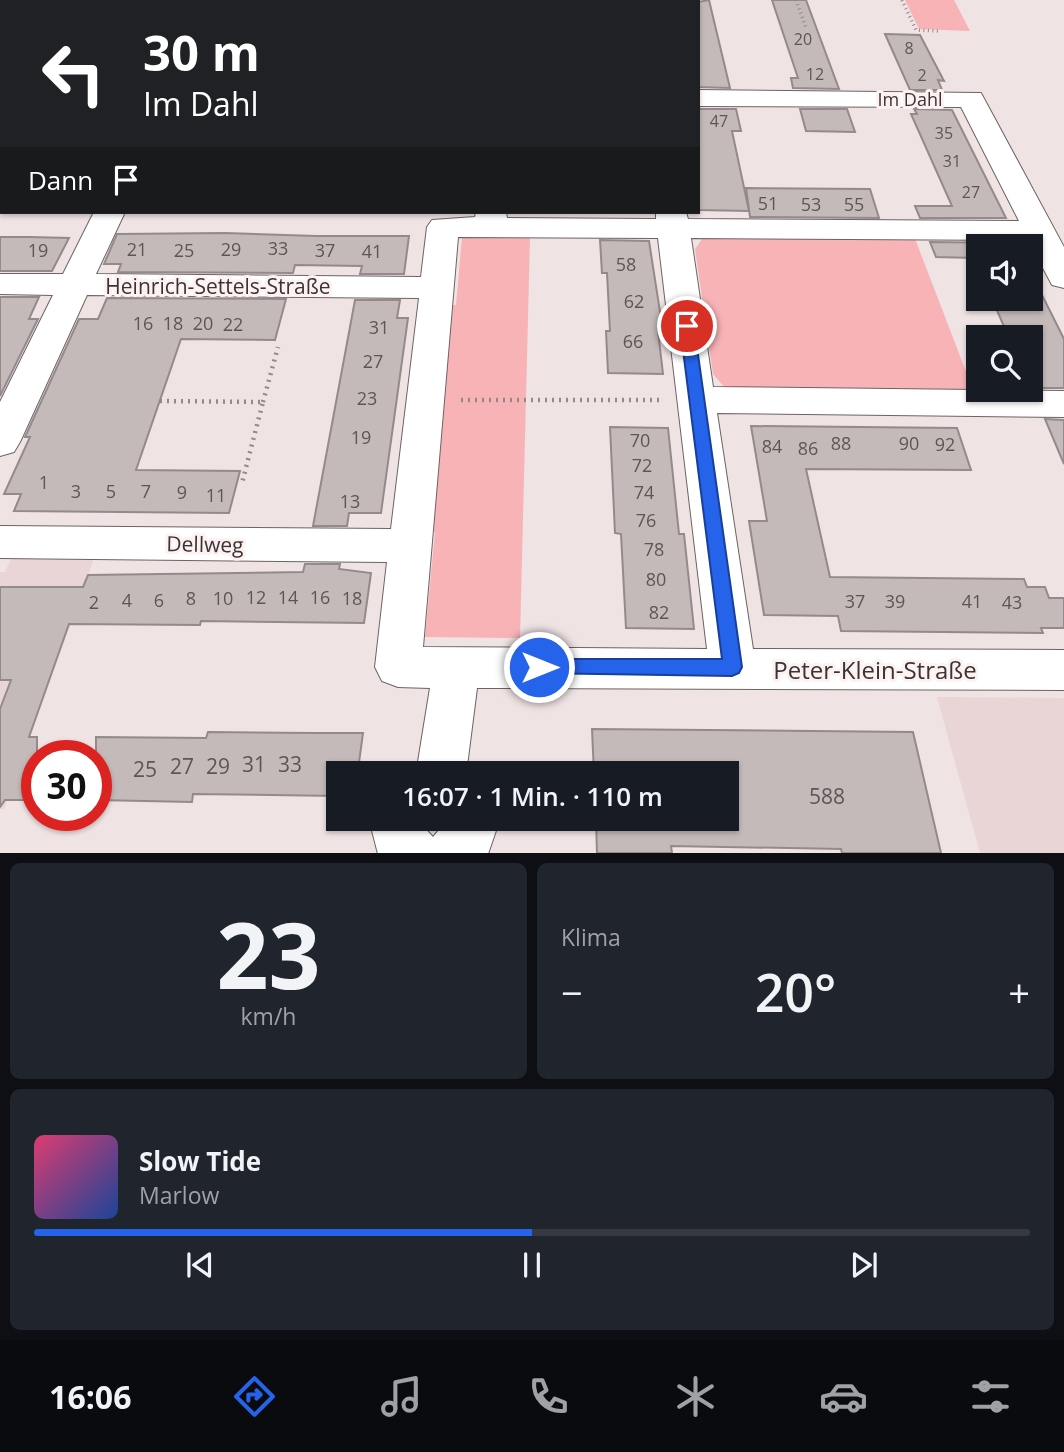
<!DOCTYPE html>
<html lang="de">
<meta charset="utf-8">
<style>
:root{--surface:#171b24;--page:#20242c;--text:#f1f3f6;--muted:#9ea1a6;--line:#363941;--accent:#2563eb}
body{margin:0;font-family:"Open Sans",sans-serif;background:var(--page);color:var(--text);height:100vh;display:flex;flex-direction:column;font-size:26px;white-space:nowrap}
*{box-sizing:border-box;margin:0}
p{font-size:23px;color:var(--muted)}
.icon{flex:none;width:38px;height:38px;fill:none;stroke:currentColor;stroke-width:2;stroke-linecap:round;stroke-linejoin:round}
.map{position:relative;height:853px;overflow:hidden}
.details{display:flex;flex-direction:column;gap:10px;padding:10px;background:#0d0f14;flex:1}
.details>*{flex:none}
.banner{position:absolute;left:0px;top:0px;width:700px;height:214px;box-shadow:0 2px 5px #0004;background:#202124;color:#fff;overflow:hidden}
.fabs{position:absolute;left:966px;top:234px;display:grid;gap:14px}
.fabs a{display:grid;place-items:center;width:77px;height:77px;border-radius:0px;background:var(--surface);box-shadow:0 2px 5px #0004;font-size:35px}
.speed{position:absolute;left:21px;top:740px;display:flex;gap:14px;font-size:35px;font-weight:700;text-align:center}
.speed>*{display:grid;place-content:center;width:91px;height:91px;border-radius:50%;background:var(--surface);box-shadow:0 2px 5px #0004;line-height:1}
.speed .limit{border:10px solid #d22;background:#fff;color:#111}
.pin{position:absolute;display:grid;place-items:center;width:60px;height:60px;color:#fff;margin:-30px;border:4px solid #fff;border-radius:50%;box-shadow:0 2px 7px #0007}
.me{position:absolute;width:77px;margin:-38px;rotate:90deg;stroke-linejoin:round;filter:drop-shadow(0 0 5px #0008)}
.turn{display:flex;align-items:center;gap:24px;height:147px;padding:0 28px;font-size:32px}
.turn .icon{width:91px;height:91px;stroke-width:2.5}
.turn b{display:block;font-size:49px;line-height:60px}
.then{display:flex;align-items:center;height:66px;padding:0 28px;background:#0003;gap:14px;font-size:26px}
.big{font-size:52px;font-weight:600;line-height:1.1}
.details .card{flex:1;display:flex;flex-direction:column;justify-content:center;gap:10px;min-width:0;padding:0 24px;border-radius:10px;background:var(--page)}
.details .dial{align-items:center;gap:0}
.dial b{font-size:91px;line-height:1}
.song{display:flex;align-items:center;gap:21px}
.cover{width:84px;height:84px;border-radius:10px;background:linear-gradient(135deg,hsl(340 70% 55%),hsl(220 70% 35%))}
.played{height:7px;border-radius:4px;background:linear-gradient(90deg,var(--accent) 50%,var(--line) 50%)}
.keys{display:flex;justify-content:space-around;direction:ltr}
.heat{display:flex;justify-content:space-between;align-items:center;font-size:38px;direction:ltr}
.details .tiles{flex:1;display:grid;gap:10px;grid-template-columns:1fr 1fr}
.card:last-child{grid-column:span 2}
.trip{position:absolute;left:326px;top:761px;width:413px;height:70px;border-radius:0px;background:var(--surface);box-shadow:0 2px 5px #0004;font-weight:600;line-height:70px;text-align:center}
.tab-bar{display:flex;height:112px;justify-content:space-around;align-items:center;background:#090b0e;color:var(--muted)}
.tab-bar .icon{width:49px;height:49px}
.tab-bar .on{color:var(--accent)}
.tab-bar b{font-size:32px;color:var(--text)}
.map>svg:first-child{display:block}
.built{fill:#ead5d6}
.green{fill:#f8b3b7}
.building{fill:#c5baba;stroke:#958a8b;stroke-width:2}
.lines{fill:none;stroke-linecap:round;stroke-linejoin:round}
.minor-casing{stroke:#6d6363;stroke-width:2}
.path-far1{stroke:#928a8a;stroke-width:3.5;stroke-dasharray:1 3.5;stroke-linecap:butt}
.path{stroke:#928a8a;stroke-width:4.5;stroke-dasharray:2 5;stroke-linecap:butt}
.minor{fill:#fff;fill-rule:evenodd}
.route{fill:#2563eb;stroke:#184099;stroke-width:2}
.labels{text-anchor:middle;dominant-baseline:central;stroke-width:6;stroke-linejoin:round;paint-order:stroke}
.far-number-label{font-size:16px;fill:#5d5656}
.far-street-label{font-size:18px;fill:#3a3535;stroke:#fdf1f1}
.number-label{font-size:18px;fill:#5d5656}
.street-label{font-size:21px;fill:#3a3535;stroke:#fdf1f1}
.near-number-label{font-size:21px;fill:#5d5656}
.near-street-label{font-size:24px;fill:#3a3535;stroke:#fdf1f1}
</style>
<div class="map">
<svg width="1064" height="854" viewBox="0 0 1064 854">
<rect width="100%" height="100%" fill="#efe3e4"/>
<!-- built -->
<g class="built">
<path d="M14,552l82,1 -92,256h-4v-237h5z"/>
<path d="M937,697l127,1v155h-84z"/>
</g>
<!-- green -->
<g class="green">
<path d="M905,0h49l16,31 -51,-2z"/>
<path d="M709,236h205l61,159 -249,-6 -13,-15 -18,-125 7,-10z"/>
<path d="M462,237l68,1 -10,400 -95,-1 10,-105h-13l24,-227h10z"/>
</g>
<!-- building -->
<g class="building">
<path d="M709,0l21,88 -32,-1v-85z"/>
<path d="M772,0h34l33,89 -46,-1 -2,-10h7z"/>
<path d="M885,34l35,1 24,46 -6,-1 4,10h-32z"/>
<path d="M698,109h38l5,22h-9l17,80 -51,-1z"/>
<path d="M800,109h47l8,23 -49,-1z"/>
<path d="M914,109l38,1 54,108h-86l-5,-12h37l-41,-92h6z"/>
<path d="M746,188l124,1 9,29 -129,-1z"/>
<path d="M225,233l91,3h93l-5,38h-44l2,-8 -67,-1 -2,8 -175,-1 3,-8h-17l13,-30z"/>
<path d="M0,237h30l39,1 -17,33h-52z"/>
<path d="M600,240l49,1 14,90h-5l5,43 -55,-1 -2,-42h4l-3,-58h-5z"/>
<path d="M930,242l89,1 2,4h-43v20l-4,-9 -38,-1z"/>
<path d="M1031,273l33,66v49h-33v-50h-22l-17,-39h39z"/>
<path d="M0,297h39l-10,22h9l-38,77z"/>
<path d="M107,298l179,1 -11,41 -94,-1 -45,131 104,1 -11,42 -215,-2 7,-17h-17l26,-57h-5l54,-118h19z"/>
<path d="M355,300h45l-3,18h11l-27,195h-32l-2,13h-34z"/>
<path d="M1045,419l19,1v44z"/>
<path d="M751,426l206,2 14,42 -165,-1 24,108 194,2 3,8h18l4,11h15v30h-23l2,5 -202,-2 -3,-15 -74,-1 -15,-94h18z"/>
<path d="M610,427l58,1 11,106h5l10,95 -68,-1 -5,-94 -6,-1z"/>
<path d="M305,564h35l-1,5 32,4 -7,50 -163,-2 -1,4 -131,-1 -40,113h8v63h-32l-5,7v-98l11,-29h-11v-93h83l5,-12 215,-3z"/>
<path d="M592,729l321,3 28,121h-99l-1,-4 -170,-3 1,7h-75l-1,-34h130v-45h-132z"/>
<path d="M208,732l105,1h50l-5,37 -20,4v22l-145,-2 -1,8 -96,-2v-63l110,1z"/>
</g>
<g class="lines">
<!-- minor casing -->
<g class="minor-casing">
<g id="minor">
<rect x="437" y="0" width="24" height="2"/>
<path d="M698,90l283,3 83,154v41l-12,-3 -24,-45 -337,-2 22,149 351,4v26l-347,-4 36,236 311,1v40l-587,-2 -11,86h-50l14,-86 -32,-1 -16,-6 -7,-14 12,-105 -387,-4v-32l391,3 28,-231 -332,-3 -67,147 -6,10 -14,4v-54l53,-107 -53,-1v-20h63l31,-62h31l-29,62 325,3 6,-50 5,-7 43,-3 1,-5h30l1,6 149,1v-7h30l2,7 331,2 -58,-114 -263,-1zM458,237l200,1 49,411 -284,-2z"/>
<rect x="0" y="135" width="2" height="18"/>
<path d="M369,819h52l1,6 11,12 15,-18h52l-12,35h-110z"/>
</g>
</g>
<!-- path-far1 -->
<g class="path-far1">
<path d="M796,0l10,28"/>
<path d="M902,0l14,30 22,1"/>
</g>
<!-- path -->
<g class="path">
<path d="M461,400h198"/>
<path d="M160,401l103,1 -21,81"/>
<path d="M263,402l15,-55"/>
</g>
<!-- minor -->
<use href="#minor" class="minor"/>
</g>
<!-- route -->
<path class="route" d="M687,322l7,4 48,341 -3,6 -7,3 -200,-3 -3,-6 3,-5 7,-3h183l-42,-333z"/>
<g class="labels">
<!-- far-number labels -->
<g class="far-number-label">
<text x="803" y="39">20</text>
<text x="909" y="48">8</text>
<text x="815" y="74">12</text>
<text x="922" y="75">2</text>
<text x="719" y="121">47</text>
<text x="944" y="133">35</text>
<text x="952" y="161">31</text>
<text x="971" y="192">27</text>
</g>
<!-- far-street labels -->
<g class="far-street-label">
<text x="910" y="99">Im Dahl</text>
</g>
<!-- number labels -->
<g class="number-label">
<text x="768" y="203">51</text>
<text x="811" y="204">53</text>
<text x="854" y="204">55</text>
<text x="278" y="248">33</text>
<text x="137" y="249">21</text>
<text x="231" y="249">29</text>
<text x="38" y="250">19</text>
<text x="184" y="250">25</text>
<text x="325" y="250">37</text>
<text x="372" y="251">41</text>
<text x="626" y="264">58</text>
<text x="634" y="301">62</text>
<text x="143" y="323">16</text>
<text x="173" y="323">18</text>
<text x="203" y="323">20</text>
<text x="233" y="324">22</text>
<text x="379" y="327">31</text>
<text x="633" y="341">66</text>
<text x="373" y="361">27</text>
<text x="367" y="398">23</text>
<text x="361" y="437">19</text>
<text x="640" y="440">70</text>
<text x="841" y="443">88</text>
<text x="909" y="443">90</text>
<text x="945" y="444">92</text>
<text x="772" y="446">84</text>
<text x="808" y="448">86</text>
<text x="642" y="465">72</text>
<text x="44" y="482">1</text>
<text x="76" y="491">3</text>
<text x="111" y="491">5</text>
<text x="146" y="491">7</text>
<text x="182" y="492">9</text>
<text x="644" y="492">74</text>
<text x="216" y="495">11</text>
<text x="350" y="501">13</text>
<text x="646" y="520">76</text>
<text x="654" y="549">78</text>
<text x="656" y="579">80</text>
<text x="256" y="597">12</text>
<text x="288" y="597">14</text>
<text x="320" y="597">16</text>
<text x="191" y="598">8</text>
<text x="223" y="598">10</text>
<text x="352" y="598">18</text>
<text x="127" y="600">4</text>
<text x="159" y="600">6</text>
<text x="855" y="601">37</text>
<text x="895" y="601">39</text>
<text x="972" y="601">41</text>
<text x="94" y="602">2</text>
<text x="1012" y="602">43</text>
<text x="659" y="612">82</text>
</g>
<!-- street labels -->
<g class="street-label">
<text x="218" y="286">Heinrich-Settels-Straße</text>
<text transform="translate(205 544) rotate(1)">Dellweg</text>
</g>
<!-- near-number labels -->
<g class="near-number-label">
<text x="254" y="764">31</text>
<text x="290" y="764">33</text>
<text x="182" y="766">27</text>
<text x="218" y="766">29</text>
<text x="145" y="769">25</text>
<text x="827" y="796">588</text>
</g>
<!-- near-street labels -->
<g class="near-street-label">
<text x="875" y="669">Peter-Klein-Straße</text>
</g>
</g>
</svg>
<div class="fabs">
<a><svg class="icon" aria-label="sound" viewBox="0 0 24 24"><path d="M4 9h4l5-4v14l-5-4H4zM17 9q2 3 0 6"/></svg></a>
<a><svg class="icon" aria-label="search" viewBox="0 0 24 24"><circle cx="10" cy="10" r="6"/><path d="M15 15l6 6"/></svg></a>
</div>
<div class="speed"><div class="limit">30</div></div>
<div class="pin" style="left:687px;top:326px;background:#d93025"><svg class="icon" aria-label="arrive" viewBox="0 0 24 24"><path d="M6 21V4h12l-3 4 3 4H6"/></svg></div>
<svg class="me" style="left:539px;top:667px" viewBox="-20 -20 40 40"><circle r="17" fill="#2563eb" stroke="#fff" stroke-width="3"/><path d="M0-11L8 9 0 5-8 9z" fill="#fff"/></svg>
<div class="trip">16:07 · 1 Min. · 110 m</div>
<div class="banner">
<div class="turn"><svg class="icon" aria-label="left" viewBox="0 0 24 24"><path d="M17 20v-9H6M10 6l-5 5 5 5"/></svg><div><b>30 m</b>Im Dahl</div></div>
<div class="then">Dann<svg class="icon" aria-label="arrive" viewBox="0 0 24 24"><path d="M6 21V4h12l-3 4 3 4H6"/></svg></div>
</div>
</div>
<section class="details">
<div class="tiles">
<div class="card dial"><b>23</b><p>km/h</p></div>
<div class="card"><p>Klima</p>
<div class="heat"><a>−</a><b class="big">20°</b><a>+</a></div>
</div>
<div class="card">
<div class="song"><i class="cover"></i><div><b>Slow Tide</b><p>Marlow</p></div></div>
<div class="played"></div>
<div class="keys"><svg class="icon" aria-label="previous" viewBox="0 0 24 24"><path d="M18 5L8 12l10 7zM5 5v14"/></svg><svg class="icon" aria-label="pause" viewBox="0 0 24 24"><path d="M8 5v14M16 5v14"/></svg><svg class="icon" aria-label="next" viewBox="0 0 24 24"><path d="M6 5l10 7-10 7zM19 5v14"/></svg></div>
</div>
</div>
</section>
<nav class="tab-bar">
<b>16:06</b>
<svg class="icon on" aria-label="directions" viewBox="0 0 24 24"><path d="M12 3l9 9-9 9-9-9zM9 14v-3h6M13 9l2 2-2 2"/></svg>
<svg class="icon" aria-label="music" viewBox="0 0 24 24"><path d="M9 18V5l10-2v13"/><circle cx="6" cy="18" r="3"/><circle cx="16" cy="16" r="3"/></svg>
<svg class="icon" aria-label="phone" viewBox="0 0 24 24"><path d="M5 4h4l2 5-3 2q2 4 5 5l2-3 5 2v4C11 20 4 13 5 4z"/></svg>
<svg class="icon" aria-label="climate" viewBox="0 0 24 24"><path d="M12 3v18M4 7l16 10M4 17L20 7"/></svg>
<svg class="icon" aria-label="car" viewBox="0 0 24 24"><path d="M5 17H2v-5l4-1 3-4h7l3 4 3 1v5h-3M9 17h6M6 11h13"/><circle cx="7" cy="17" r="2"/><circle cx="17" cy="17" r="2"/></svg>
<svg class="icon" aria-label="filters" viewBox="0 0 24 24"><path d="M4 7h16M4 17h16"/><circle cx="9" cy="7" r="2"/><circle cx="15" cy="17" r="2"/></svg>
</nav>
